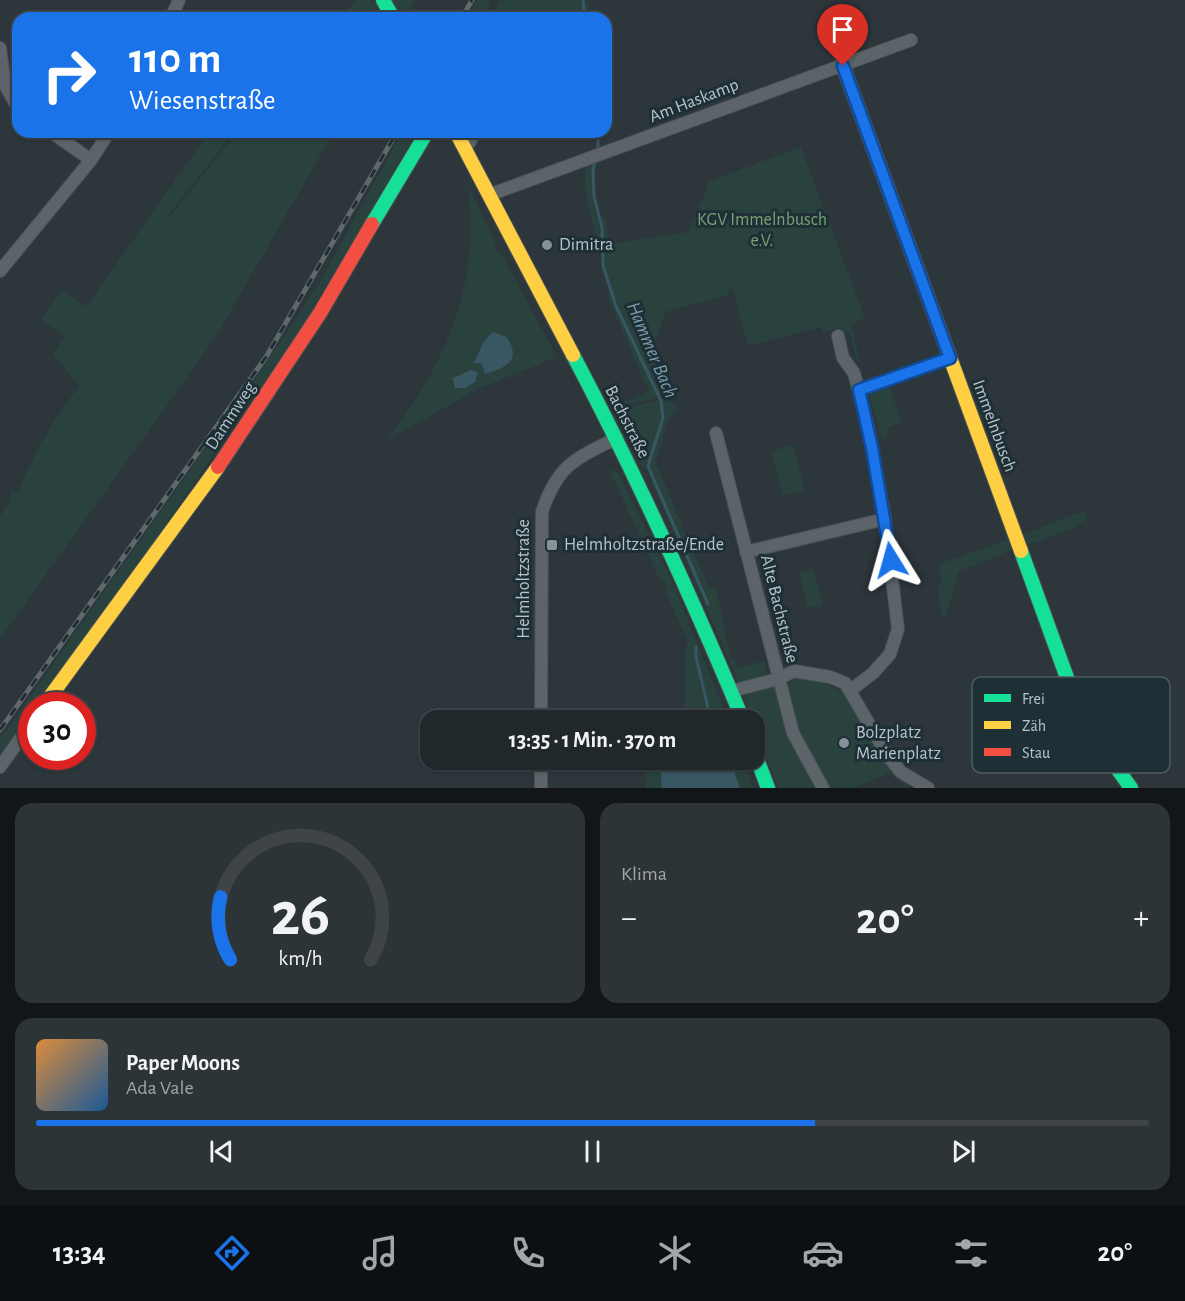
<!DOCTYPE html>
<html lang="de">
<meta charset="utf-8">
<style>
:root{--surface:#21282c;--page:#2d3438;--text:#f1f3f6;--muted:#a2a6a9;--line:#3e4448;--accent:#1a73e8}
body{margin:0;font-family:"Alegreya Sans",sans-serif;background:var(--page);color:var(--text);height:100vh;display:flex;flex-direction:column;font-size:22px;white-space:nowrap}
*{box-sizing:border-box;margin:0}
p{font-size:20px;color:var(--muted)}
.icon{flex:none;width:33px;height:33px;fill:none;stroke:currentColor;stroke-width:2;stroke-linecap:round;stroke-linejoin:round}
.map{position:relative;height:788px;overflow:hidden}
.details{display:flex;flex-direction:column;gap:15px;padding:15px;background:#121618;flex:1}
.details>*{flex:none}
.banner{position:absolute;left:12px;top:12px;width:600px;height:126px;border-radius:18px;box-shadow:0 2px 4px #0004,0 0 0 2px var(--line);background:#1a73e8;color:#fff;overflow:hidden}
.speed{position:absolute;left:18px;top:692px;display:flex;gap:12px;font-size:30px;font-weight:700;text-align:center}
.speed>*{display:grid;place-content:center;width:78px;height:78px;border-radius:50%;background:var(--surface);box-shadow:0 2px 4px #0004,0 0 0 2px var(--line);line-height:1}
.speed .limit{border:9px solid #d22;background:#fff;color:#111}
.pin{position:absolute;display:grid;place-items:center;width:51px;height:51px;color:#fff;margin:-62px -26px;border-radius:50% 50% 50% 0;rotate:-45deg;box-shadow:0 0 6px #0007}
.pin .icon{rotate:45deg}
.me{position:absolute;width:66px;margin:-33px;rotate:352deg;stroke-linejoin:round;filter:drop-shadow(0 0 4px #0008)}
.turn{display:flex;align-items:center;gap:21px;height:126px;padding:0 18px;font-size:27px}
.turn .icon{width:78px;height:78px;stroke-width:2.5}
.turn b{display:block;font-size:42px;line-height:51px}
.big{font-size:45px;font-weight:600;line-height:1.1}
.details .card{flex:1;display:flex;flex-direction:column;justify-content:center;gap:9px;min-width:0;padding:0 21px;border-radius:18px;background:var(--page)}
.details .dial{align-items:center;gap:0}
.dial svg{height:156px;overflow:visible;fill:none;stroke:var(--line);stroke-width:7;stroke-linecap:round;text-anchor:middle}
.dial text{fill:var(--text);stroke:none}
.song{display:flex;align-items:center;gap:18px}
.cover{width:72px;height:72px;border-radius:9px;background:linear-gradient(135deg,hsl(30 70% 55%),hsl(210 70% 35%))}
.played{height:6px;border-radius:3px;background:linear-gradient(90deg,var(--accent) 70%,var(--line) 70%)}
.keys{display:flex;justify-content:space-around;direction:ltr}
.heat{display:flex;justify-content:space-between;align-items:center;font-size:33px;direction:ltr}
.details .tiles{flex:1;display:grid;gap:15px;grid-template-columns:1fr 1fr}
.card:last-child{grid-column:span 2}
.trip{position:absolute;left:420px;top:710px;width:345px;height:60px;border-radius:18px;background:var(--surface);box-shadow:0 2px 4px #0004,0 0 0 2px var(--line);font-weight:600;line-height:60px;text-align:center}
.menu{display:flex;height:96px;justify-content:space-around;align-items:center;background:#0d1012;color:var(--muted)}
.menu .icon{width:42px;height:42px}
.menu .on{color:var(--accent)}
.menu b{font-size:27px;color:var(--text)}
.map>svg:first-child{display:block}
.green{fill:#29423e;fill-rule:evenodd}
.water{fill:#395663}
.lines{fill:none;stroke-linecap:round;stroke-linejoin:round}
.stream{stroke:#395663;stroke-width:3}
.street-casing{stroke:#4a5155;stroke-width:14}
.fast-casing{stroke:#4a5155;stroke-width:16}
.slow-casing{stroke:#4a5155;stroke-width:16}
.jam-casing{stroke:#4a5155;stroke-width:16}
.street{stroke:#5c6469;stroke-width:12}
.fast{stroke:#16e098;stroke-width:14}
.slow{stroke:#ffcf43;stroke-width:14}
.jam{stroke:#f24e42;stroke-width:14}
.rail-casing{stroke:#61686c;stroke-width:5}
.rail{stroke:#1f2f36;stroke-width:3;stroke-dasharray:9;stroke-linecap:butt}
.route-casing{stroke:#114b97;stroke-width:15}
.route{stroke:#1a73e8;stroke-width:10}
.poi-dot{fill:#869299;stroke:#1f2f36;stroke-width:2}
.labels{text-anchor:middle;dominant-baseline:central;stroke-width:6;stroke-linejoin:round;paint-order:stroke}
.street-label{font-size:18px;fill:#b7c4cb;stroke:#1f2f36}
.park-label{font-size:18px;fill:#77a175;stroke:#1f2f36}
.poi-label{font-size:18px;fill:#b7c4cb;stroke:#1f2f36;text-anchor:start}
.water-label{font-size:20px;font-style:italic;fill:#789dad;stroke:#1f2f36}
.key{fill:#1f2f36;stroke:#4d5c63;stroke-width:1.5}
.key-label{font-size:16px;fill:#b7c4cb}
</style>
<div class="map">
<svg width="1185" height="788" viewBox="0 0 1185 788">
<rect width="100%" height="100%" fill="#2c363b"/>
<!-- green -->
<g class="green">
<path d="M356,0h17l10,18h-43z"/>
<path d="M391,0h24l-9,18h-5z"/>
<path d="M476,0h15l-10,18h-15z"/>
<path d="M504,0h84l2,18h-88l-6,-11 4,-6z"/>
<path d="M209,132h25l-68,87 1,1 70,-88h97l-117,203 -217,304v-123l10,-16 1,-9 7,1c15,-39 36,-73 61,-106l-26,-32 12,-17 -24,-18 21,-29 24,17z"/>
<path d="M402,132h15l-125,211 -253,362h-7l-1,10 -31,45v-21l283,-401 39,-60z"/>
<path d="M801,147l64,171 -14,6 9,37h-3l-8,-30 -7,2 -2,-6 -17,5 -2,-5 -73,19 -15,-57h-5l2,6 -65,17 -12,36 16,40 -17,11 -39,9 -5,-11 10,-5 5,11 26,-12 -43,-97 4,-2 -8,-23 -1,-18h-3c-3,-32 -17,-51 -12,-85l12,-4c-7,17 -4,37 1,55h6l5,27 78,-12 22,-51z"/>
<path d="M468,185l29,60 -3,2 3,5 3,-1 57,106 -77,31 -93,52c60,-79 93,-154 81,-255zM493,332l14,5 2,28 -23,9 -5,-11z"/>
<path d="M889,387l13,35 -15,6 2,8 -7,3 -13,-44 2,-3z"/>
<path d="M665,398l13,10 -11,15 -11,40 53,125 7,-1 15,73 3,-1 3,9 27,-7 3,12 -4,4 -24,6 -94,-216h-3l-30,-54z"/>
<path d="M793,445l12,45 -22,6 -12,-45z"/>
<path d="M609,469l9,4 54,108 56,139h-43v-69l3,-9 -23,-51 2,-7 -7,-3z"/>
<path d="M1084,511l3,9 -9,3 1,3 -54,20 -4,-11z"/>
<path d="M1009,539l4,11 -54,21 -13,46 -4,-1 -5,-30 5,-1 -3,-21z"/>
<path d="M814,569l9,35 -15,4 -9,-35z"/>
<path d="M796,679c79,2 59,71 112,102l-1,6 -18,-14 -36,15h-23c-16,-31 -45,-68 -42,-104z"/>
<path d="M774,687l13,47 28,54h-37l-34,-92z"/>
<path d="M646,759h17l-3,9 2,20h-16z"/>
<path d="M730,759h13l10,29h-13z"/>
</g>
<!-- water -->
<g class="water">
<path d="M493,332l14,5c15,25 -1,30 -22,37l-4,-11h-7l9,-20z"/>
<path d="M471,370l7,2 -3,10 -10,6h-10l-2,-10z"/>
<path d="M663,759h67l10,29h-78l-2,-20z"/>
</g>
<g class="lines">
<!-- stream -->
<g class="stream">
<path d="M583,0l2,18"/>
<path d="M598,132v20"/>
<path d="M596,159l-3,10 1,27 8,31 1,39 13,40 45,95 2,17 -15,48 60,138"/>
<path d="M696,647v10l15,63"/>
</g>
<!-- street casing -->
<g class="street-casing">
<g id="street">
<path d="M171,18l8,-18"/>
<path d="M0,48l5,37 13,23"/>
<path d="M51,132l40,28"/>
<path d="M464,147l6,-5 4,-10"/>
<path d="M489,195l422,-155"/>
<path d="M0,271l91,-111 18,-28"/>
<path d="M838,336l5,22 11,15 13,49 18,97 13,110 -8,25 -17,19 -22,17"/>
<path d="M859,390l91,-32"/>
<path d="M716,433l77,300 30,55"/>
<path d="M746,552l139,-33"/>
<path d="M732,691l46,-12 16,-8 36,6 15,6 43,73 13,16 27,16"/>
<path d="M541,720l1,-208c15,-46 32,-53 75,-74"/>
<path d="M0,767l32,-45"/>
<path d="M541,788v-29"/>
</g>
</g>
<!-- fast casing -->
<g class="fast-casing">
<g id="fast">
<path d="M383,0l10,18"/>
<path d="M372,224l55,-92"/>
<path d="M573,355c63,119 118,241 170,365"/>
<path d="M1021,551l61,168 49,69"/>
<path d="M754,751l14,37"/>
</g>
</g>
<!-- slow casing -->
<g class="slow-casing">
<g id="slow">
<path d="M843,66l178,485"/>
<path d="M456,132l117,223"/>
<path d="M44,705l174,-238"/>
</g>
</g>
<!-- jam casing -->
<g class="jam-casing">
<path id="jam" d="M218,467l102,-154 52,-89"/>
</g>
<!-- street -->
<use href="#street" class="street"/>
<!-- fast -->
<use href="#fast" class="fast"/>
<!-- slow -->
<use href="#slow" class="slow"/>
<!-- jam -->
<use href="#jam" class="jam"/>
<!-- rail casing -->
<g class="rail-casing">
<g id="rail">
<path d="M462,18l10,-18"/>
<path d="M0,730l266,-373 131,-225"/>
</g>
</g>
<!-- rail -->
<use href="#rail" class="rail"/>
</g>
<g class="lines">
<!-- route casing -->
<g class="route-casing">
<path id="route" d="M843,66l107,292 -91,32 13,58 19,112"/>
</g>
<!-- route -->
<use href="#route" class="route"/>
</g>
<!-- markers -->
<g class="poi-dot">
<circle cx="547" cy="245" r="6"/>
<rect x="546" y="539" width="12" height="12" rx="3"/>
<circle cx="844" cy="743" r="6"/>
</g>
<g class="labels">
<!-- street labels -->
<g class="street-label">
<text transform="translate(694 101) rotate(-21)">Am Haskamp</text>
<text transform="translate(231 416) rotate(-57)">Dammweg</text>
<text transform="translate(627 422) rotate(63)">Bachstraße</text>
<text transform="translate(994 426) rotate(70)">Immelnbusch</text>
<text transform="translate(524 579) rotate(-90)">Helmholtzstraße</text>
<text transform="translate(779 609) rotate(76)">Alte Bachstraße</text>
</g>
<!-- park labels -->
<g class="park-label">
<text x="762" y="220">KGV Immelnbusch<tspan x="762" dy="21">e.V.</tspan></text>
</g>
<!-- poi labels -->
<g class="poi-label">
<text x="559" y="245">Dimitra</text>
<text x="564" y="545">Helmholtzstraße/Ende</text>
<text x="856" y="733">Bolzplatz<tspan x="856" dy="21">Marienplatz</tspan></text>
</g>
<!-- water labels -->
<g class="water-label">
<text transform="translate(652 350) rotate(67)">Hammer Bach</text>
</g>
</g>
<!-- legend -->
<rect x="972" y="677" width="198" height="96" rx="9" class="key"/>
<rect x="984" y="694" width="27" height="8" fill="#16e098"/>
<rect x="984" y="721" width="27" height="8" fill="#ffcf43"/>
<rect x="984" y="748" width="27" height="8" fill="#f24e42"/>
<g class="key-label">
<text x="1022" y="704">Frei</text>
<text x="1022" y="731">Zäh</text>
<text x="1022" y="758">Stau</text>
</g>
</svg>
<div class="speed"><div class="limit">30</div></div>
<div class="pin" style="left:843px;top:66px;background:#d93025"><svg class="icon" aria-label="arrive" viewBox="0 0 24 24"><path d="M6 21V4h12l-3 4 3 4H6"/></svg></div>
<svg class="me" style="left:891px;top:560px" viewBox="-20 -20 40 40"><path d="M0-17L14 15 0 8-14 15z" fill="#1a73e8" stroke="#fff" stroke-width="4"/></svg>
<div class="trip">13:35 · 1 Min. · 370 m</div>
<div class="banner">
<div class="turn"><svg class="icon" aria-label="right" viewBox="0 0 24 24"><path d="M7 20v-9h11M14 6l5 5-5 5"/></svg><div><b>110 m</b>Wiesenstraße</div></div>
</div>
</div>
<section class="details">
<div class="tiles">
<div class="card dial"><svg viewBox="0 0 100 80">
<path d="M14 69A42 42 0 1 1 86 69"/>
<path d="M14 69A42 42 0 0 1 9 37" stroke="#1a73e8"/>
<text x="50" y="56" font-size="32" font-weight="700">26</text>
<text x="50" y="72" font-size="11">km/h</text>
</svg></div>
<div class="card"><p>Klima</p>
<div class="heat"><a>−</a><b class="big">20°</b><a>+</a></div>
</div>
<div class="card">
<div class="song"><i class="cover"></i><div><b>Paper Moons</b><p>Ada Vale</p></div></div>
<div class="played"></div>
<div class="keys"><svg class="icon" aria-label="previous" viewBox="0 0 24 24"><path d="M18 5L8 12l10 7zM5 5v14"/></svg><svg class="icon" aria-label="pause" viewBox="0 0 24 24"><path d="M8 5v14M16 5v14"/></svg><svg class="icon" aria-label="next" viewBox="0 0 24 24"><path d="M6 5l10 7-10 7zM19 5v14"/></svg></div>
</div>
</div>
</section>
<nav class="menu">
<b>13:34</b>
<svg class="icon on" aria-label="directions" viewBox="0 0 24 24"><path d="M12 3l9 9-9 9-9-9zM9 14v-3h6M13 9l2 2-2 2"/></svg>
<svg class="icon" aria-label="music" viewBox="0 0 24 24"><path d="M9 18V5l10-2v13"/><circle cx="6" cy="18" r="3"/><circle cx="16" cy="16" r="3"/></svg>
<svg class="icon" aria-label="phone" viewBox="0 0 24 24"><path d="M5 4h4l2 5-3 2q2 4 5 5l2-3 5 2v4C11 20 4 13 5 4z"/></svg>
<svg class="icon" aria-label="climate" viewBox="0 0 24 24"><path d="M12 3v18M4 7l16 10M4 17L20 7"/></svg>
<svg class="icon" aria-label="car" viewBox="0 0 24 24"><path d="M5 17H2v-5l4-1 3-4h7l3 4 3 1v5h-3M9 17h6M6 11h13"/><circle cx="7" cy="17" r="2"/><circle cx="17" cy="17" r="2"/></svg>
<svg class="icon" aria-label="filters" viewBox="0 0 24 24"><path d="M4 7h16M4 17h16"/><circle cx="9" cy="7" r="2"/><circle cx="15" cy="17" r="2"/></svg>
<b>20°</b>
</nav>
